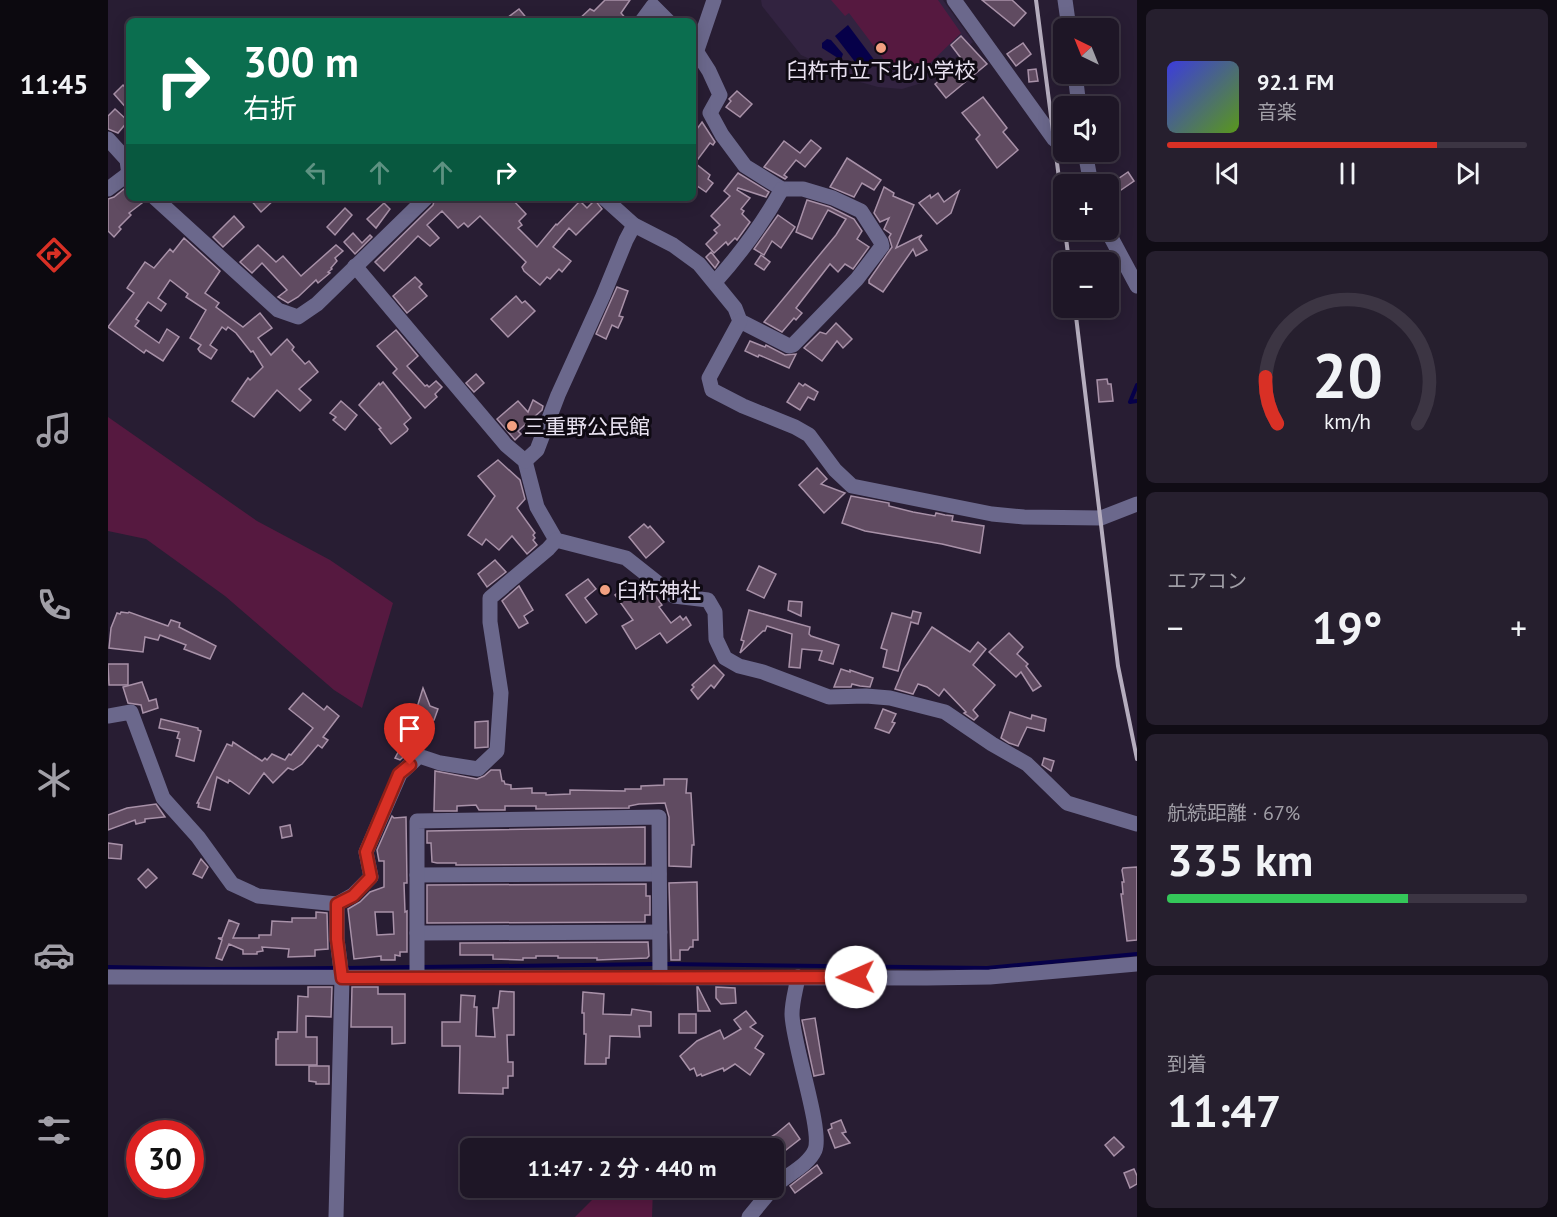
<!DOCTYPE html>
<html lang="ja">
<meta charset="utf-8">
<style>
:root{--surface:#1e1626;--page:#261f2e;--text:#f1f3f6;--muted:#a19fa7;--line:#3c3543;--accent:#d93025}
body{margin:0;font-family:"PT Sans","Noto Sans JP",sans-serif;background:var(--page);color:var(--text);height:100vh;display:flex;flex-direction:column;font-size:22px;white-space:nowrap}
*{box-sizing:border-box;margin:0}
p{font-size:20px;color:var(--muted)}
.icon{flex:none;width:33px;height:33px;fill:none;stroke:currentColor;stroke-width:2;stroke-linecap:round;stroke-linejoin:round}
.map{position:relative;flex:1;overflow:hidden}
.panel{display:flex;flex-direction:column;gap:9px;padding:9px;background:#100c15;width:420px}
.panel>*{flex:none}
.guide{position:absolute;left:18px;top:18px;width:570px;height:183px;border-radius:9px;box-shadow:0 3px 15px #0003,0 0 0 2px var(--line);background:#0b6e4f;color:#fff;overflow:hidden}
.needle{width:39px;rotate:317deg}
.fabs{position:absolute;left:945px;top:18px;display:grid;gap:12px}
.fabs a{display:grid;place-items:center;width:66px;height:66px;border-radius:9px;background:var(--surface);box-shadow:0 3px 15px #0003,0 0 0 2px var(--line);font-size:30px}
.speed{position:absolute;left:18px;top:1120px;display:flex;gap:12px;font-size:30px;font-weight:700;text-align:center}
.speed>*{display:grid;place-content:center;width:78px;height:78px;border-radius:50%;background:var(--surface);box-shadow:0 3px 15px #0003,0 0 0 2px var(--line);line-height:1}
.speed .limit{border:9px solid #d22;background:#fff;color:#111}
.pin{position:absolute;display:grid;place-items:center;width:51px;height:51px;color:#fff;margin:-62px -26px;border-radius:50% 50% 50% 0;rotate:-45deg;box-shadow:0 0 6px #0007}
.pin .icon{rotate:45deg}
.me{position:absolute;width:66px;margin:-33px;rotate:269deg;stroke-linejoin:round;filter:drop-shadow(0 0 4px #0008)}
.turn{display:flex;align-items:center;gap:21px;height:126px;padding:0 18px;font-size:27px}
.turn .icon{width:78px;height:78px;stroke-width:2.5}
.turn b{display:block;font-size:42px;line-height:51px}
.lanes{display:flex;align-items:center;height:57px;padding:0 18px;background:#0003;justify-content:center;gap:30px;direction:ltr}
.lanes .off{opacity:.35}
.big{font-size:45px;font-weight:700;line-height:1.1}
.panel .card{flex:1;display:flex;flex-direction:column;justify-content:center;gap:9px;min-width:0;padding:0 21px;border-radius:9px;background:var(--page)}
.panel .dial{align-items:center;gap:0}
.dial svg{height:156px;overflow:visible;fill:none;stroke:var(--line);stroke-width:7;stroke-linecap:round;text-anchor:middle}
.dial text{fill:var(--text);stroke:none}
.song{display:flex;align-items:center;gap:18px}
.cover{width:72px;height:72px;border-radius:9px;background:linear-gradient(135deg,hsl(240 70% 55%),hsl(90 70% 35%))}
.played{height:6px;border-radius:3px;background:linear-gradient(90deg,var(--accent) 75%,var(--line) 75%)}
.keys{display:flex;justify-content:space-around;direction:ltr}
.heat{display:flex;justify-content:space-between;align-items:center;font-size:33px;direction:ltr}
.charge{height:9px;border-radius:4px;background:linear-gradient(90deg,#34c759 67%,var(--line) 0)}
.trip{position:absolute;left:352px;top:1138px;width:324px;height:60px;border-radius:9px;background:var(--surface);box-shadow:0 3px 15px #0003,0 0 0 2px var(--line);font-weight:700;line-height:60px;text-align:center}
main{display:flex;flex:1;min-height:0}
.tab-bar{display:flex;flex-direction:column;width:108px;justify-content:space-around;align-items:center;background:#0c090f;color:var(--muted)}
.tab-bar .icon{width:42px;height:42px}
.tab-bar .current{color:var(--accent)}
.tab-bar b{font-size:27px;color:var(--text)}
.map>svg:first-child{display:block}
.built{fill:#322340}
.green{fill:#561940}
.water{fill:#060049}
.lines{fill:none;stroke-linecap:round;stroke-linejoin:round}
.stream{stroke:#060049;stroke-width:4}
.building{fill:#604b61;stroke:#a891a8;stroke-width:1.5;fill-rule:evenodd}
.minor{stroke:#6b688c;stroke-width:15}
.rail{stroke:#b5adbe;stroke-width:4}
.route-casing{stroke:#8d1f18;stroke-width:15}
.route{stroke:#d93025;stroke-width:10}
.poi-dot{fill:#f2a081;stroke:#0f0a13;stroke-width:2}
.labels{text-anchor:middle;dominant-baseline:central;stroke-width:6;stroke-linejoin:round;paint-order:stroke}
.poi-label{font-size:21px;fill:#e9e2f1;stroke:#0f0a13;text-anchor:start}
</style>
<main>
<nav class="tab-bar">
<b>11:45</b>
<svg class="icon current" aria-label="directions" viewBox="0 0 24 24"><path d="M12 3l9 9-9 9-9-9zM9 14v-3h6M13 9l2 2-2 2"/></svg>
<svg class="icon" aria-label="music" viewBox="0 0 24 24"><path d="M9 18V5l10-2v13"/><circle cx="6" cy="18" r="3"/><circle cx="16" cy="16" r="3"/></svg>
<svg class="icon" aria-label="phone" viewBox="0 0 24 24"><path d="M5 4h4l2 5-3 2q2 4 5 5l2-3 5 2v4C11 20 4 13 5 4z"/></svg>
<svg class="icon" aria-label="climate" viewBox="0 0 24 24"><path d="M12 3v18M4 7l16 10M4 17L20 7"/></svg>
<svg class="icon" aria-label="car" viewBox="0 0 24 24"><path d="M5 17H2v-5l4-1 3-4h7l3 4 3 1v5h-3M9 17h6M6 11h13"/><circle cx="7" cy="17" r="2"/><circle cx="17" cy="17" r="2"/></svg>
<svg class="icon" aria-label="filters" viewBox="0 0 24 24"><path d="M4 7h16M4 17h16"/><circle cx="9" cy="7" r="2"/><circle cx="15" cy="17" r="2"/></svg>
</nav>
<div class="map">
<svg width="1029" height="1217" viewBox="0 0 1029 1217">
<rect width="100%" height="100%" fill="#281d33"/>
<!-- built -->
<path class="built" d="M653,0h182l30,42 -37,33 -11,7 -23,7 -24,-2 -18,-5 -59,-27 -39,-49z"/>
<!-- green -->
<g class="green">
<path d="M723,0h107l23,33 -35,34 -35,2 -42,-56 -4,3z"/>
<path d="M0,417l149,104 73,39 63,43 -31,105 -28,-18 -109,-94 -79,-57 -38,-8z"/>
<path d="M496,1188h49l-1,29h-77z"/>
</g>
<!-- water -->
<g class="water">
<path d="M740,25l27,36 -13,10 -27,-35z"/>
<path d="M719,39l4,1 12,14 -2,6 -19,-12v-5z"/>
</g>
<g class="lines">
<!-- stream -->
<g class="stream">
<path d="M1029,385l-7,17 7,-1"/>
<path d="M556,964l323,4 150,-14"/>
<path d="M0,967l102,2 128,-1"/>
<path d="M313,967l235,-3"/>
<path d="M238,968l67,-1"/>
</g>
</g>
<!-- building -->
<g class="building">
<path d="M497,0h25l-9,13 7,8h-51l13,-12 4,2z"/>
<path d="M874,0h30l14,13 -12,13z"/>
<path d="M411,9l10,12h-26z"/>
<path d="M853,36l26,28 -41,34 -11,-14 28,-23 -12,-16z"/>
<path d="M915,43l8,11 -15,12 -9,-12z"/>
<path d="M928,69l2,12 -9,1 -1,-12z"/>
<path d="M15,85l6,7v19l-15,-17z"/>
<path d="M629,91l15,13 -12,13 -14,-10 5,-6 -2,-2z"/>
<path d="M875,97l24,31 -4,4 15,18 -21,18 -21,-29 4,-4 -18,-22z"/>
<path d="M7,109l13,12 -10,12 -10,-4v-13z"/>
<path d="M594,122l13,20 -2,3 -3,-2 -15,20 15,12 -2,4 5,4 -7,9 -13,-9v-57l4,3z"/>
<path d="M703,140l10,8 -16,19 -9,-7 -12,15 3,2 -2,2 -21,-12 20,-26 16,12z"/>
<path d="M739,158l34,22 -7,10 -12,-7 -8,14 -24,-10z"/>
<path d="M1020,172l6,9 -13,9 -6,-9z"/>
<path d="M630,173l31,19 -3,5 -28,-9 -1,2 13,8 -9,11 3,2 -2,3 8,8 -13,18 -2,-2 -7,7 -2,-3 -12,11 -8,-9 11,-11 -3,-3 6,-5 -9,-9 19,-20 -6,-5z"/>
<path d="M21,185v13h17v2l-17,13 2,2 -12,12 2,2 -7,8 -6,-6v-32l6,-2z"/>
<path d="M776,187l10,6 -1,3 21,9 -18,43 26,-13 -3,4 8,11 -11,6 -3,-7 -30,43 -14,-9v-3l23,-33 -3,-10 2,-3 -7,-5 5,-11 -9,4 -6,-9z"/>
<path d="M851,191l-8,22 -14,11 -18,-21 11,-8 1,3 7,-5 6,9z"/>
<path d="M141,198h27l-15,14z"/>
<path d="M327,198h76l15,16 -7,7 3,4 -4,3 19,19 19,-23 1,1 23,-24 7,7 8,-8 7,9 -26,26 -7,-7 -16,19 18,14 -9,11 -3,-3 -9,10 -3,-2 -7,8 -16,-14 -2,-4 4,-5 -46,-46 -12,11 -4,-4 -6,5 -16,-17 -15,14 12,13 -9,8 -12,-10 -34,35 -9,-9 58,-57z"/>
<path d="M699,200l23,7 24,12 8,12 -5,8 12,8 -16,22 -8,-5 -7,8 -8,-8 -34,44 6,5 -6,7 -2,-2 -12,14 -18,-10 72,-87 10,-16 -18,-9 -16,29 -16,-7z"/>
<path d="M276,203l6,6 -14,19 -9,-9z"/>
<path d="M237,208l7,7 -17,20 -8,-8z"/>
<path d="M670,215l17,12 -14,21 -9,-7 -8,14 -10,-6z"/>
<path d="M126,216l10,11 -21,20 -10,-10z"/>
<path d="M245,233l9,10 8,-8 2,2 -17,17 -11,-12z"/>
<path d="M76,238l36,33 -15,22 14,10 -3,4 27,20 17,-14 12,15 -14,10 13,17 16,-16 7,8 -2,3 13,14 4,-3 9,11 -19,17 12,11 -11,11 -23,-21 -23,27 -22,-16 16,-23 2,2 13,-13 -10,-16 -2,1 -15,-19 -8,-6 -2,3 -4,-3 -12,18 7,5 -6,9 -11,-7 -2,-3 3,-4 -11,-7 16,-28 -20,-13 2,-3 -18,-14 -12,18 8,6 -5,7 -13,-9 -12,17 3,2 -4,5 24,17 8,-14 12,8 -16,24 -17,-11 -2,3 -36,-26 26,-34 -7,-5 18,-26 9,6 16,-19 3,3z"/>
<path d="M150,245l18,17 7,-6 18,20 35,-31 7,6 -8,7 2,3 -6,7 1,1 -4,3 2,1 -12,10 -2,-3 -18,17 -10,6 -10,-6 9,-7 -25,-27 -10,10 -12,-11z"/>
<path d="M603,252l8,10 -4,6 -9,-11z"/>
<path d="M653,255l9,7 -6,8 -9,-6z"/>
<path d="M307,277l7,7 -3,3 8,9 -20,17 -14,-17z"/>
<path d="M509,287l11,4 -9,25 4,1 -5,11 -6,-3 -6,14 -10,-5z"/>
<path d="M408,296l6,7 3,-2 10,10 -27,26 -17,-18z"/>
<path d="M728,323l16,16 -9,9 -6,-7 -15,20 -18,-13 16,-16 6,2z"/>
<path d="M288,330l22,26 -11,10 18,20 2,-1 2,2 7,-6 6,6 -7,7 2,3 -12,11 -32,-35 4,-4 -20,-23z"/>
<path d="M642,341l15,6 1,-2 19,10 11,-1 -7,14 -30,-13 -1,2 -13,-6z"/>
<path d="M368,374l8,9 -10,9 -8,-9z"/>
<path d="M999,379l1,5h3l2,17 -14,1 -2,-22z"/>
<path d="M275,382l28,36 -7,6 4,5 -1,2 -16,13 -12,-15 2,-1 -22,-23 20,-22 1,2z"/>
<path d="M691,383l4,3 2,-2 13,8 -4,8 -6,-3 -8,13 -13,-8z"/>
<path d="M425,400l10,6 -1,4 -24,21 3,3 -6,6 -18,-21 21,-18 10,11z"/>
<path d="M233,401l16,14 -12,15 -12,-10 3,-3 -6,-4z"/>
<path d="M390,460l22,20 5,19 -8,9 18,25 -2,2 2,3 -2,2 4,5 -10,9 -15,-18 -13,14 -13,-11 -4,6 -14,-10 27,-39 -17,-20z"/>
<path d="M709,468l10,11 -6,5 24,9 -21,20 -25,-28z"/>
<path d="M743,496l38,7v3l24,6 22,4 1,-3 9,2 8,1 -1,5 32,5 -4,27 -38,-9 -77,-13 -23,-8z"/>
<path d="M536,524l4,4 2,-2 14,16 -18,16 -17,-21z"/>
<path d="M387,560l11,12 -19,15 -9,-13z"/>
<path d="M651,566l17,8 -12,24 -17,-8z"/>
<path d="M480,579l8,10 -11,9 12,16 -11,9 -20,-28z"/>
<path d="M523,583l8,11 9,-6 4,3 10,14 -3,2 12,16 9,-7 3,4 3,-3 5,8 -24,18 -7,-10 -24,16 -14,-23 11,-6 -18,-25z"/>
<path d="M411,586l14,24 -9,6 4,7 -9,5 -17,-27z"/>
<path d="M681,601l13,1 -1,14 -13,-6z"/>
<path d="M641,610l61,17 -1,7 2,2 28,9 -6,19 -14,-4 3,-9 -20,-2 -2,19 -11,-1 3,-33 -25,-8 -2,5h-2l-23,22 4,-12 -3,-1z"/>
<path d="M805,611l8,2 -3,11 -7,-2 -13,49 -15,-4 4,-17 -6,-2 11,-35 19,5z"/>
<path d="M13,612l7,1 1,-1 39,14 3,-6 9,3 -1,4 37,19 -6,13 -26,-10 2,-4 -26,-10 -2,5 -13,-3 -2,15 -34,-4 2,-20 6,-15 3,1z"/>
<path d="M824,627l38,25 8,-10 8,7 -13,16 22,20 -22,25 5,6 -4,4 -10,-7 2,-1 -22,-23 -5,7 -12,-9 -9,-3 -5,10 -18,-5 8,-19z"/>
<path d="M901,633l14,14 -6,7 11,10 -2,2 15,20 -8,5 -12,-19 -5,5 -27,-25z"/>
<path d="M0,664h20v21h-19z"/>
<path d="M606,665l10,10 -10,13 -3,-3 -13,14 -7,-9 3,-3 -2,-2z"/>
<path d="M733,669l9,3v-2l23,8 -3,9 -10,-1 -8,-2 -1,3h-17z"/>
<path d="M34,682l7,19 7,-2 2,9 -15,5 -2,-8 -13,-2 -5,-16z"/>
<path d="M315,688l7,18 8,3 -4,11 -8,1 -13,27 -13,12 -5,-2 15,-28z"/>
<path d="M195,693l21,17 3,-4 12,10 -16,21 5,3 -6,8 -4,-3 -16,19 -9,6 -5,-2 -15,15 -9,-10 -15,21 -20,-14 -1,3 -11,-6 -7,33 -12,-3 1,-4h-2l30,-59 5,2 1,-4 29,19 3,-3 2,2 5,-6 13,6 4,-6 2,1 22,-27 -24,-19z"/>
<path d="M775,709l13,5 -4,8 3,1 -6,10 -14,-5z"/>
<path d="M902,712l21,7 1,-4 14,4 -2,12 -17,-4 -9,19 -9,-3 -8,-5z"/>
<path d="M53,719l37,9v2l3,1 -7,30 -18,-5 4,-17 -3,-1 2,-6 -20,-4z"/>
<path d="M380,721v26l-13,1v-26z"/>
<path d="M936,758l10,3 -3,10 -9,-6z"/>
<path d="M383,770h9l2,11h2l1,3 6,1v4l21,-1v5h14v2l24,-1v-4l55,1v-2h16v-3l23,-1v-6h23l-1,14h5l3,52h-2l-1,22 -22,-1v-49l-4,-14 -26,1 -10,2v2l-93,1v-3h-31v4h-26l-3,-5 -19,1v5h-23l1,-40 42,8 7,-3z"/>
<path d="M48,804l9,13 -20,2v3l-9,2 -1,-4 -27,10v-15l19,-7z"/>
<path d="M284,816l2,2 12,-1 1,66h-3l1,29 2,-1v41h-7v4l-5,-1v5h-14v-4l-27,3 -6,-50 12,-7 10,-10 14,-5v-26h-5l-2,-11zM267,912h18l1,22 -17,1z"/>
<path d="M182,825l2,11 -10,2 -2,-11z"/>
<path d="M537,827v37l-189,1v-2h-19l-5,-1 -1,-19h-4v-12z"/>
<path d="M0,843l14,2 -1,14 -13,-1z"/>
<path d="M93,859l7,8 -6,11 -9,-4z"/>
<path d="M1029,867v73l-10,1 -6,-47h2l-1,-12h2l-2,-12 1,-2z"/>
<path d="M40,869l9,9 -11,10 -8,-9z"/>
<path d="M589,882l1,58h-5v7h-3l-2,3h-8v10h-9l-2,-77z"/>
<path d="M538,884v12h4v19h-5v7l-218,1v-38z"/>
<path d="M208,912l11,1 1,36 -13,1v6l-27,1 1,-8 -27,-2 1,4 -6,1v2h-14v-4l-14,-6 -7,16 -6,-2 6,-18 -4,-2h4l7,-18 10,4 -6,14h26v-3h12l1,-14 20,1v-4h24z"/>
<path d="M540,942l1,14 -2,2 -50,2v-2h-39v-2h-22v2h-13v2l-30,-1v-4h-33v-12z"/>
<path d="M200,987h24l-1,30 -25,-1v21h11v28h-41v-26h2v-7h19l1,-36 10,1z"/>
<path d="M244,987h26v7h27v49l-13,1v-17h-41z"/>
<path d="M589,987h1l12,24h-12z"/>
<path d="M608,987l19,1 1,15 -15,1 -5,-6z"/>
<path d="M392,991l14,1v43h-7l1,27h5v14h-5v12h-5v6l-44,-1 1,-47h-18v-24h18l1,-27 14,1 -1,11h3l-1,29 19,1 -2,-29h5z"/>
<path d="M475,992l21,2 -1,20 28,1 1,-6 19,3v14h-12l1,11 -30,-1 -1,22h-3v6h-21l1,-30h-2v-21h-2z"/>
<path d="M638,1011l10,12 -6,4 13,9 -8,12 9,6 -14,21 -15,-11 -11,7 -1,-3 -21,8 -1,-2 -4,2 -3,-8 -4,2 -10,-14 17,-15 23,-11 4,9 17,-10 -7,-9z"/>
<rect x="571" y="1014" width="17" height="19"/>
<path d="M707,1018l9,56 -10,2 -12,-56z"/>
<path d="M201,1066h20v18h-13v-2l-7,-1z"/>
<path d="M733,1120l5,12 -4,1 8,10 -15,5 -7,-18 4,-2 -1,-4z"/>
<path d="M681,1123l11,16 -23,18 8,9 -8,6 -3,-5v-18h-23l25,-15z"/>
<path d="M1006,1137l10,10 -10,9 -9,-11z"/>
<path d="M709,1165l5,8 -27,20 -5,-7z"/>
<path d="M1026,1169l3,7v8l-7,4 -6,-15z"/>
</g>
<g class="lines">
<!-- minor -->
<g class="minor">
<path d="M846,0l100,139 10,9"/>
<path d="M957,0l4,28"/>
<path d="M534,21l11,-15 15,15"/>
<path d="M589,50l17,-50"/>
<path d="M967,74l4,32"/>
<path d="M0,139l19,21 2,15"/>
<path d="M977,152l6,32"/>
<path d="M0,189l20,-15"/>
<path d="M47,198l123,112 20,7 19,-13 109,-106"/>
<path d="M496,198l30,27 39,20 26,19 36,44 5,13 49,25 4,-1 64,-66 25,-33 -1,-4 -20,-31 -28,-13 -30,-9h-21l-37,-23 -23,-31 -12,-22 10,-18 -11,-24 -16,-25"/>
<path d="M999,230l30,56"/>
<path d="M247,266l151,179 19,16 12,46 19,33 70,18 48,38 34,4 7,12 1,27 9,19 14,8 24,6 66,25 37,-1 24,2 55,14 47,32 35,20 40,39 70,21"/>
<path d="M607,282c26,-29 48,-59 67,-93"/>
<path d="M632,321l-31,57 3,12 31,16 52,21 14,8 26,35 17,16 140,28 32,3 77,1 36,-14"/>
<path d="M417,461l12,-11 21,-55 45,-99 23,-56 8,-15"/>
<path d="M0,716l23,-4 32,86 35,39 34,47 26,12 79,8 16,-9 18,-18 -5,-25 34,-78 19,-18 21,7 38,6 19,-18 4,-58 -11,-71v-24l58,-49 8,-9"/>
<path d="M309,875l242,-1"/>
<path d="M309,933l243,-1"/>
<path d="M0,977l819,1 63,-1 147,-13"/>
<path d="M309,977v-156l242,-4 1,160"/>
<path d="M666,1187c12,-12 34,-21 41,-37 8,-20 -23,-108 -23,-136 0,-12 4,-25 6,-37"/>
<path d="M228,1217l6,-239 -5,-39v-35"/>
<path d="M641,1217l24,-29"/>
</g>
<!-- rail -->
<g class="rail">
<path d="M928,0l28,217"/>
<path d="M957,230l4,32"/>
<path d="M967,308l43,358 19,93"/>
</g>
</g>
<g class="lines">
<!-- route casing -->
<g class="route-casing">
<path id="route" d="M302,765l-11,9 -33,78 5,25 -18,19 -16,8v35l5,39 514,-1"/>
</g>
<!-- route -->
<use href="#route" class="route"/>
</g>
<!-- markers -->
<g class="poi-dot">
<circle cx="773" cy="48" r="6"/>
<circle cx="404" cy="426" r="6"/>
<circle cx="497" cy="590" r="6"/>
</g>
<g class="labels">
<!-- poi labels -->
<g class="poi-label">
<text x="773" y="70" text-anchor="middle">臼杵市立下北小学校</text>
<text x="416" y="426">三重野公民館</text>
<text x="509" y="590">臼杵神社</text>
</g>
</g>
</svg>
<div class="fabs">
<a><svg class="needle" viewBox="-14 -14 28 28"><path d="M0-13l5 13h-10z" fill="#e53935"/><path d="M0 13l5-13h-10z" fill="#a19fa7"/></svg></a>
<a><svg class="icon" aria-label="sound" viewBox="0 0 24 24"><path d="M4 9h4l5-4v14l-5-4H4zM17 9q2 3 0 6"/></svg></a>
<a>+</a>
<a>−</a>
</div>
<div class="speed"><div class="limit">30</div></div>
<div class="pin" style="left:302px;top:765px;background:#d93025"><svg class="icon" aria-label="arrive" viewBox="0 0 24 24"><path d="M6 21V4h12l-3 4 3 4H6"/></svg></div>
<svg class="me" style="left:748px;top:977px" viewBox="-20 -20 40 40"><circle r="19" fill="#fff"/><path d="M0-13L10 11 0 6-10 11z" fill="#d93025"/></svg>
<div class="trip">11:47 · 2 分 · 440 m</div>
<div class="guide">
<div class="turn"><svg class="icon" aria-label="right" viewBox="0 0 24 24"><path d="M7 20v-9h11M14 6l5 5-5 5"/></svg><div><b>300 m</b>右折</div></div>
<div class="lanes"><svg class="icon off" aria-label="left" viewBox="0 0 24 24"><path d="M17 20v-9H6M10 6l-5 5 5 5"/></svg><svg class="icon off" aria-label="ahead" viewBox="0 0 24 24"><path d="M12 20V5M6 11l6-6 6 6"/></svg><svg class="icon off" aria-label="ahead" viewBox="0 0 24 24"><path d="M12 20V5M6 11l6-6 6 6"/></svg><svg class="icon" aria-label="right" viewBox="0 0 24 24"><path d="M7 20v-9h11M14 6l5 5-5 5"/></svg></div>
</div>
</div>
<section class="panel">
<div class="card">
<div class="song"><i class="cover"></i><div><b>92.1 FM</b><p>音楽</p></div></div>
<div class="played"></div>
<div class="keys"><svg class="icon" aria-label="previous" viewBox="0 0 24 24"><path d="M18 5L8 12l10 7zM5 5v14"/></svg><svg class="icon" aria-label="pause" viewBox="0 0 24 24"><path d="M8 5v14M16 5v14"/></svg><svg class="icon" aria-label="next" viewBox="0 0 24 24"><path d="M6 5l10 7-10 7zM19 5v14"/></svg></div>
</div>
<div class="card dial"><svg viewBox="0 0 100 80">
<path d="M14 69A42 42 0 1 1 86 69"/>
<path d="M14 69A42 42 0 0 1 8 45" stroke="#d93025"/>
<text x="50" y="56" font-size="32" font-weight="700">20</text>
<text x="50" y="72" font-size="11">km/h</text>
</svg></div>
<div class="card"><p>エアコン</p>
<div class="heat"><a>−</a><b class="big">19°</b><a>+</a></div>
</div>
<div class="card"><p>航続距離 · 67%</p><b class="big">335 km</b><div class="charge"></div></div>
<div class="card"><p>到着</p><b class="big">11:47</b></div>
</section>
</main>
